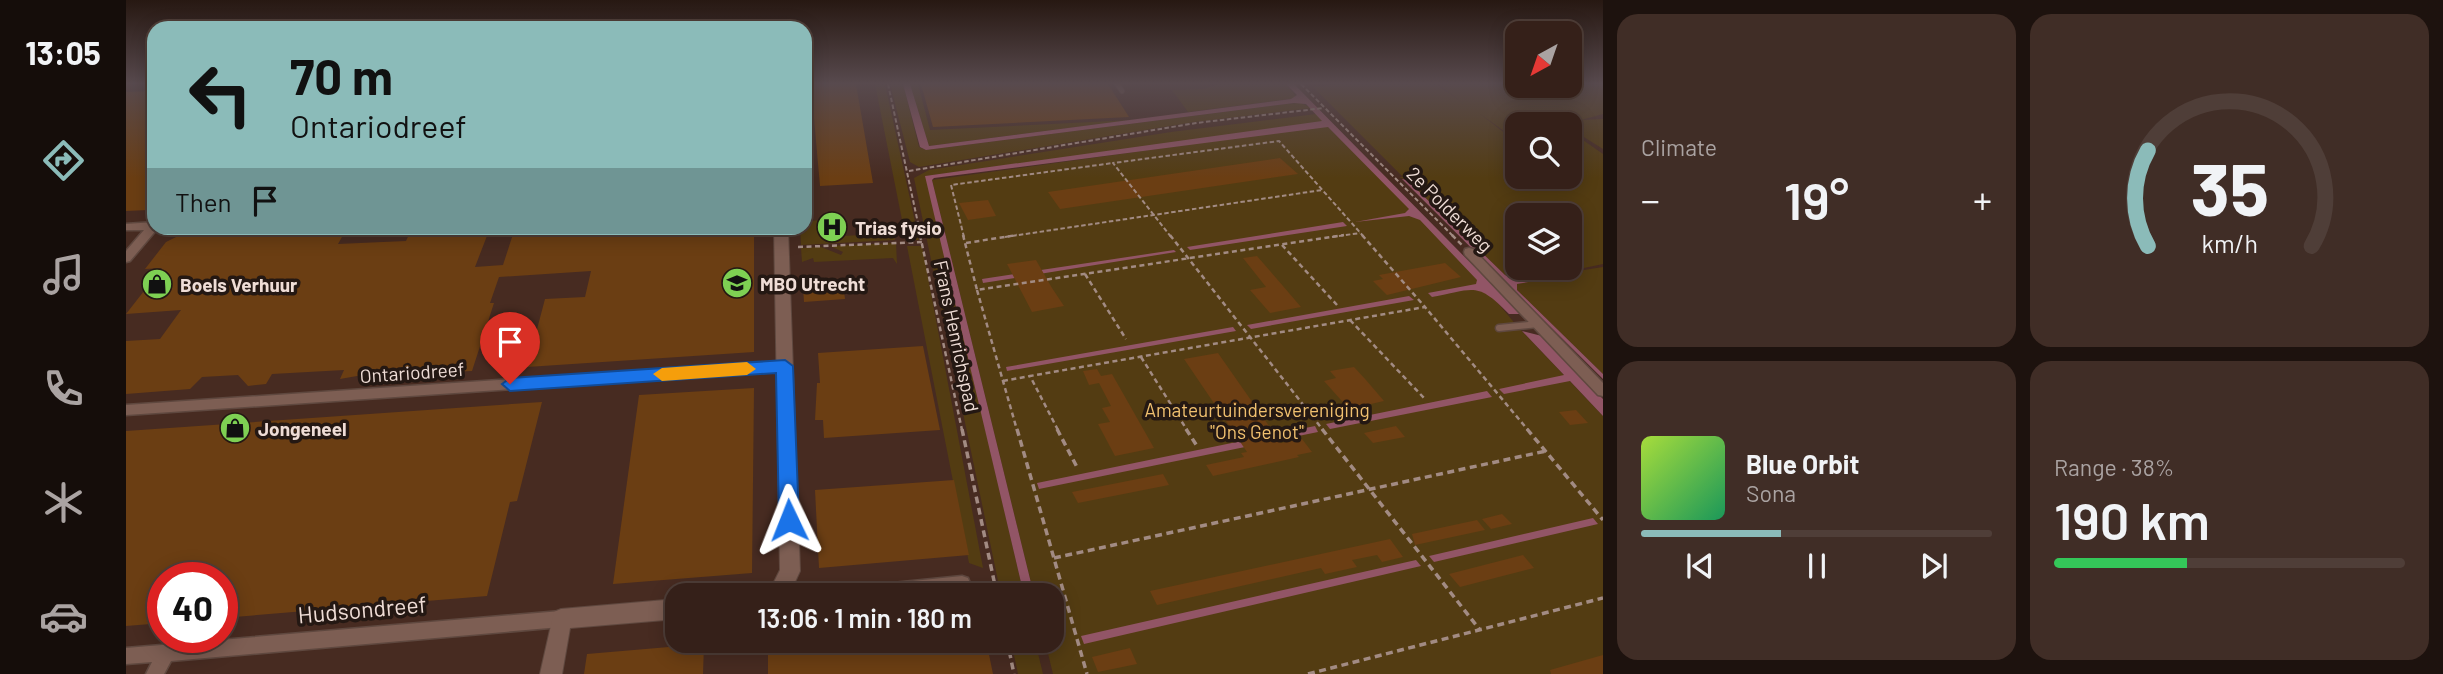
<!DOCTYPE html>
<meta charset="utf-8">
<style>
:root{--surface:#352019;--page:#402d26;--text:#f1f3f6;--muted:#aaa3a2;--line:#4f3e38;--accent:#8bbbb9}
body{margin:0;font-family:Barlow,sans-serif;background:var(--page);color:var(--text);height:100vh;display:flex;flex-direction:column;font-size:26px;white-space:nowrap}
*{box-sizing:border-box;margin:0}
p{font-size:23px;color:var(--muted)}
.icon{flex:none;width:38px;height:38px;fill:none;stroke:currentColor;stroke-width:2;stroke-linecap:round;stroke-linejoin:round}
.map{position:relative;flex:1;overflow:hidden}
.drawer{display:flex;flex-direction:column;gap:14px;padding:14px;background:#1d120e;width:840px}
.drawer>*{flex:none}
.top-card{position:absolute;left:21px;top:21px;width:665px;height:214px;border-radius:21px;box-shadow:0 4px 18px #0003,0 0 0 2px var(--line);background:#8bbbb9;color:#111;overflow:hidden}
.needle{width:46px;rotate:220deg}
.fabs{position:absolute;left:1379px;top:21px;display:grid;gap:14px}
.fabs a{display:grid;place-items:center;width:77px;height:77px;border-radius:14px;background:var(--surface);box-shadow:0 4px 18px #0003,0 0 0 2px var(--line);font-size:35px}
.speed{position:absolute;left:21px;top:562px;display:flex;gap:14px;font-size:35px;font-weight:700;text-align:center}
.speed>*{display:grid;place-content:center;width:91px;height:91px;border-radius:50%;background:var(--surface);box-shadow:0 4px 18px #0003,0 0 0 2px var(--line);line-height:1}
.speed .limit{border:10px solid #d22;background:#fff;color:#111}
.pin{position:absolute;display:grid;place-items:center;width:60px;height:60px;color:#fff;margin:-72px -30px;border-radius:50% 50% 50% 0;rotate:-45deg;box-shadow:0 0 7px #0007}
.pin .icon{rotate:45deg}
.me{position:absolute;width:77px;margin:-38px;rotate:358deg;stroke-linejoin:round;filter:drop-shadow(0 0 5px #0008)}
.turn{display:flex;align-items:center;gap:24px;height:147px;padding:0 28px;font-size:32px}
.turn .icon{width:91px;height:91px;stroke-width:2.5}
.turn b{display:block;font-size:49px;line-height:60px}
.then{display:flex;align-items:center;height:66px;padding:0 28px;background:#0003;gap:14px;font-size:26px}
.big{font-size:52px;font-weight:600;line-height:1.1}
.drawer .tile{flex:1;display:flex;flex-direction:column;justify-content:center;gap:10px;min-width:0;padding:0 24px;border-radius:21px;background:var(--page)}
.drawer .dial{align-items:center;gap:0}
.dial svg{height:182px;overflow:visible;fill:none;stroke:var(--line);stroke-width:7;stroke-linecap:round;text-anchor:middle}
.dial text{fill:var(--text);stroke:none}
.song{display:flex;align-items:center;gap:21px}
.cover{width:84px;height:84px;border-radius:10px;background:linear-gradient(135deg,hsl(80 70% 55%),hsl(150 70% 35%))}
.played{height:7px;border-radius:4px;background:linear-gradient(90deg,var(--accent) 40%,var(--line) 40%)}
.keys{display:flex;justify-content:space-around;direction:ltr}
.heat{display:flex;justify-content:space-between;align-items:center;font-size:38px;direction:ltr}
.charge{height:10px;border-radius:5px;background:linear-gradient(90deg,#34c759 38%,var(--line) 0)}
.drawer .tiles{flex:1;display:grid;gap:14px;grid-template-columns:repeat(2,1fr)}
.trip{position:absolute;left:539px;top:583px;width:399px;height:70px;border-radius:21px;background:var(--surface);box-shadow:0 4px 18px #0003,0 0 0 2px var(--line);font-weight:600;line-height:70px;text-align:center}
main{display:flex;flex:1;min-height:0}
.menu{display:flex;flex-direction:column;width:126px;justify-content:space-around;align-items:center;background:#150d0a;color:var(--muted)}
.menu .icon{width:49px;height:49px}
.menu .current{color:var(--accent)}
.menu b{font-size:32px;color:var(--text)}
.map>svg:first-child{display:block}
.green{fill:#533c12;fill-rule:evenodd}
.water{fill:#925566}
.building{fill:#6b3e13}
.lines{fill:none;stroke-linecap:round;stroke-linejoin:round}
.service-far1-casing{stroke:#5f483f;stroke-width:6}
.service-casing{stroke:#5f483f;stroke-width:9}
.minor-casing{stroke:#5f483f;stroke-width:3}
.tertiary-casing{stroke:#5f483f;stroke-width:2}
.path-far2{stroke:#a28b83;stroke-width:2;stroke-dasharray:4.5 2.5;stroke-linecap:butt}
.path-far1{stroke:#a28b83;stroke-width:2.5;stroke-dasharray:5 3.5;stroke-linecap:butt}
.path{stroke:#a28b83;stroke-width:3.5;stroke-dasharray:7 4.5;stroke-linecap:butt}
.service-far1{stroke:#7d5e53;stroke-width:4.5}
.service{stroke:#7d5e53;stroke-width:6}
.minor{fill:#7d5e53;fill-rule:evenodd}
.tertiary{fill:#7d5e53;fill-rule:evenodd}
.route{fill:#1a73e8;stroke:#114b97;stroke-width:2}
.slow{fill:#f59e0b}
.labels{text-anchor:middle;dominant-baseline:central;stroke-width:7;stroke-linejoin:round;paint-order:stroke}
.street-label{font-size:19px;fill:#efddd6;stroke:#241813}
.poi-label{font-size:19px;font-weight:bold;fill:#efddd6;stroke:#241813;text-anchor:start}
.park-label{font-size:19px;fill:#f0c06f;stroke:#241813}
.near-street-label{font-size:23px;fill:#efddd6;stroke:#241813}
</style>
<main>
<nav class="menu">
<b>13:05</b>
<svg class="icon current" aria-label="directions" viewBox="0 0 24 24"><path d="M12 3l9 9-9 9-9-9zM9 14v-3h6M13 9l2 2-2 2"/></svg>
<svg class="icon" aria-label="music" viewBox="0 0 24 24"><path d="M9 18V5l10-2v13"/><circle cx="6" cy="18" r="3"/><circle cx="16" cy="16" r="3"/></svg>
<svg class="icon" aria-label="phone" viewBox="0 0 24 24"><path d="M5 4h4l2 5-3 2q2 4 5 5l2-3 5 2v4C11 20 4 13 5 4z"/></svg>
<svg class="icon" aria-label="climate" viewBox="0 0 24 24"><path d="M12 3v18M4 7l16 10M4 17L20 7"/></svg>
<svg class="icon" aria-label="car" viewBox="0 0 24 24"><path d="M5 17H2v-5l4-1 3-4h7l3 4 3 1v5h-3M9 17h6M6 11h13"/><circle cx="7" cy="17" r="2"/><circle cx="17" cy="17" r="2"/></svg>
</nav>
<div class="map">
<svg width="1477" height="674" viewBox="0 0 1477 674">
<rect width="100%" height="100%" fill="#472b21"/>
<!-- green -->
<g class="green">
<path d="M749,84h10l34,156h-13z"/>
<path d="M764,84h13l16,63 7,3 360,-46 15,-1 10,5 -117,14 -275,45 -9,-5z"/>
<path d="M784,84h8l12,46 202,-10 -203,26z"/>
<path d="M1093,84h67l11,14 -109,14 -16,-22 32,-1z"/>
<path d="M1215,84h95l27,19 -25,-19h165v30l-22,6 22,-1v30l-32,-20 -1,-5h-53v10h-9l-29,-21 32,25h6v39h53v-46l33,23v110l-57,12 57,-9v107l-86,-84v-6l16,-3 -2,-3 -17,2 -9,-5 -98,-95 -8,-3h4l-90,-90zM1391,215h53v53h-53z"/>
<path d="M1190,114l7,7 -3,2 -394,53 98,419h-23l-87,-417 15,-8 242,-38z"/>
<path d="M1190,127h12l139,139 50,60 86,90v258h-550l-8,-33 7,-1v-45h-18l-102,-415z"/>
<path d="M699,220l1,17 68,-4 1,7 -94,5 -1,-17h5v-7z"/>
<path d="M770,243l1,21 -4,-6 -79,4 -1,-4 -11,4 -1,-14 20,-1 20,8 2,-3 -13,-6z"/>
<path d="M781,246h15l61,322 -14,-5z"/>
<path d="M885,641h24l8,33h-25z"/>
</g>
<!-- water -->
<g class="water">
<path d="M777,84h7l19,62 362,-47 6,-4 -11,-11h8l227,230h-12c-32,-33 -34,-25 -77,-17l-4,-4 48,-9 1,-4 -57,-60 -11,-4 -54,6 50,-9 4,-4 -81,-82 -394,51 -2,2 102,415h-10l-99,-419 397,-55 -16,-17 -12,-1 -368,47 -6,-3z"/>
<path d="M1276,179l5,1 98,95 9,5 20,1 -17,3v6l86,84v5z"/>
<path d="M1217,222l4,4 -157,24 -3,-3z"/>
<path d="M1048,250l2,2 -193,31 -1,-4z"/>
<path d="M1283,296l5,4 -163,29 -4,-4z"/>
<path d="M1107,327l3,4 -229,40 -1,-4z"/>
<path d="M1396,331l20,5 61,63v17l-33,-35 -66,13 -5,-5 65,-14z"/>
<path d="M1361,391l5,6 -162,32 -4,-5z"/>
<path d="M1189,426l3,6 -279,57 -2,-6z"/>
<path d="M1467,518l5,6 -164,38 -5,-6z"/>
<path d="M1290,560l5,6 -337,78 -3,-8z"/>
</g>
<!-- building -->
<g class="building">
<path d="M685,84h45l17,99 -53,3z"/>
<path d="M795,84h187l21,33 -196,10z"/>
<path d="M28,91v112l-6,7 -22,1v-119z"/>
<path d="M1154,158l18,16 -238,35 -12,-17z"/>
<path d="M862,200l8,16 -28,4 -9,-17z"/>
<path d="M221,228l-9,16 68,-3 6,-13h78l-15,39 28,-2 12,-37h239v124l-227,15 18,-68 40,-2 6,-26 -92,6 -9,26h4l-22,68 -115,5 -17,3 4,-9 -72,4 -6,10 -18,2 -10,-11 -36,2 -12,12 -64,5v-53l34,-2 21,-29 -55,4 36,-46 -17,1 21,-27 10,-5z"/>
<path d="M1131,256l26,30 18,21 -31,6 -20,-23 16,-3 -23,-29z"/>
<path d="M910,260l16,28 12,18 -32,6 -25,-48z"/>
<path d="M1319,263l16,14 -74,18 -14,-14 10,-2 -4,-4z"/>
<path d="M717,284l2,15 -41,3 -1,-15z"/>
<path d="M797,346l17,84 -116,8 -1,-18h-8l2,-37h3l-2,-30z"/>
<path d="M1092,353l63,90 21,-4 10,13 -15,3 2,2 -86,19 -7,-11 38,-8 -3,-4 6,-1 -63,-93z"/>
<path d="M1228,367l12,13 18,21 -35,8 -25,-28 12,-3 -6,-7z"/>
<path d="M971,369l4,7 11,-2 42,74 -39,8 -17,-32 12,-2 -8,-14 9,-2 -12,-23 -10,2 -6,-14z"/>
<path d="M628,388l-2,185 -139,11 26,-189z"/>
<path d="M416,402l-25,99 -7,1 -23,94 -265,22v-40h-59v45l-37,3v-195z"/>
<path d="M1450,410l12,13 -18,2 -11,-13z"/>
<path d="M1270,426l9,11 -32,6 -9,-10z"/>
<path d="M1037,474l6,11 -91,18 -6,-11z"/>
<path d="M828,480l15,75 -150,13 -4,-78z"/>
<path d="M1376,514l10,10 -21,5 -9,-10z"/>
<path d="M1351,520l8,10 -70,15 -3,-11z"/>
<path d="M1264,539l13,18 -21,5 -5,-7 -25,5 5,7 -32,7 -4,-6 -164,37 -7,-14z"/>
<path d="M1397,555l11,13 -74,19 -11,-13z"/>
<path d="M642,640h218l7,34h-225z"/>
<path d="M578,644l-1,30h-119l3,-20z"/>
<path d="M1004,648l7,16 -39,8 -6,-15z"/>
<path d="M1477,655v19h-52l-1,-4z"/>
</g>
<g class="lines">
<!-- service-far1 casing -->
<g class="service-far1-casing">
<path id="service-far1" d="M991,84l5,7"/>
</g>
<!-- service casing -->
<g class="service-casing">
<path id="service" d="M1373,328l39,-4"/>
</g>
<!-- minor casing -->
<g class="minor-casing">
<g id="minor">
<path d="M28,222v6h4l-28,33 -4,1v-11l18,-21h-18v-6z"/>
<path d="M1343,248l4,1 130,134v13l-5,-1 -133,-140 -1,-3 1,-3z"/>
<path d="M659,361l4,2 2,3 -2,3 -4,2 -659,44v-10z"/>
<path d="M836,576l6,2 2,5 -2,5 -6,2 -41,5h-76l2,-5 6,-3z"/>
<path d="M654,583l23,7 2,5h-31l-2,-4 2,-5z"/>
<path d="M435,611l6,2 2,6 -2,6 -6,2 -390,34 -7,13h-18l6,-12 -26,2v-16z"/>
</g>
</g>
<!-- tertiary casing -->
<g class="tertiary-casing">
<g id="tertiary">
<path d="M648,228h14l12,343 -11,24h-27l3,-7 8,-4 7,-14z"/>
<path d="M551,599v20l-107,9 -8,46h-22l14,-62 7,-3z"/>
</g>
</g>
<!-- path-far2 -->
<g class="path-far2">
<path d="M762,84l33,153"/>
<path d="M1175,84l153,153"/>
<path d="M783,171l287,-48 128,-15"/>
<path d="M838,237l-13,-52 162,-22"/>
<path d="M879,237l317,-47"/>
<path d="M1045,237l-58,-74 166,-22 85,96"/>
<path d="M1206,237l28,-4"/>
</g>
<!-- path-far1 -->
<g class="path-far1">
<path d="M794,235l42,195"/>
<path d="M837,235l14,55 367,-55"/>
<path d="M1044,235l153,195"/>
<path d="M1236,235l63,72"/>
<path d="M1326,235l10,10"/>
<path d="M840,243l51,-8"/>
<path d="M1156,245l55,60"/>
<path d="M672,247l126,-5"/>
<path d="M959,274l41,65"/>
<path d="M851,290l40,140"/>
<path d="M1224,320l74,78"/>
<path d="M1015,357l46,73"/>
<path d="M877,381l27,-5"/>
<path d="M932,430l-28,-54 395,-69 103,123"/>
</g>
<!-- path -->
<g class="path">
<path d="M836,429l35,166"/>
<path d="M891,429l70,245"/>
<path d="M931,429l21,40"/>
<path d="M1060,429l11,17"/>
<path d="M1196,429l158,201"/>
<path d="M1401,429l76,91"/>
<path d="M928,558l492,-107"/>
<path d="M851,583h17"/>
<path d="M881,640l7,34"/>
<path d="M1182,674l295,-76"/>
</g>
<!-- service-far1 -->
<use href="#service-far1" class="service-far1"/>
<!-- service -->
<use href="#service" class="service"/>
<!-- minor -->
<use href="#minor" class="minor"/>
<!-- tertiary -->
<use href="#tertiary" class="tertiary"/>
</g>
<!-- sky -->
<linearGradient id="sky" x2="0" y2="1"><stop stop-color="#271812"/><stop offset="0.47" stop-color="#584a4e"/><stop offset="1" stop-color="#584a4e" stop-opacity="0"/></linearGradient>
<rect width="1477" height="178" fill="url(#sky)"/>
<!-- route -->
<path class="route" d="M659,360l8,6 6,154 -3,6 -7,3 -7,-3 -3,-6 -3,-147 -266,18 -8,-7 8,-6z"/>
<!-- slow -->
<path class="slow" d="M621,362l9,7 -9,6 -85,6 -9,-7 9,-6z"/>
<!-- icons -->
<defs>
<g id="hospital-disc" transform="scale(1.575)"><circle r="9.5" fill="#7ed053" stroke="#241813"/><path d="M-5-5h3v3.5h4V-5h3V5h-3V1.5h-4V5h-3Z" fill="#111"/></g>
<g id="university-disc" transform="scale(1.575)"><circle r="9.5" fill="#7ed053" stroke="#241813"/><path d="M0-5L7-2L0 1L-7-2ZM-4 1L0 2.5L4 1V4Q0 6-4 4Z" fill="#111"/></g>
<g id="shop-disc" transform="scale(1.575)"><circle r="9.5" fill="#7ed053" stroke="#241813"/><path d="M-5-2.5h2.3a2.7 3.5 0 0 1 5.4 0H5L5.5 6h-11ZM-1.5-2.5h3a1.5 2.3 0 0 0-3 0Z" fill="#111"/></g>
</defs>
<g fill-rule="evenodd">
<use href="#hospital-disc" x="706" y="227"/>
<use href="#university-disc" x="611" y="283"/>
<use href="#shop-disc" x="31" y="284"/>
<use href="#shop-disc" x="109" y="428"/>
</g>
<g class="labels">
<!-- street labels -->
<g class="street-label">
<text transform="translate(1324 209) rotate(45)">2e Polderweg</text>
<text transform="translate(831 336) rotate(78)">Frans Henrichspad</text>
<text transform="translate(286 372) rotate(-4)">Ontariodreef</text>
</g>
<!-- poi labels -->
<g class="poi-label">
<text x="729" y="227">Trias fysio</text>
<text x="634" y="283">MBO Utrecht</text>
<text x="54" y="284">Boels Verhuur</text>
<text x="132" y="428">Jongeneel</text>
</g>
<!-- park labels -->
<g class="park-label">
<text x="1131" y="409">Amateurtuindersvereniging<tspan x="1131" dy="22">"Ons Genot"</tspan></text>
</g>
<!-- near-street labels -->
<g class="near-street-label">
<text transform="translate(236 609) rotate(-5)">Hudsondreef</text>
</g>
</g>
</svg>
<div class="fabs">
<a><svg class="needle" viewBox="-14 -14 28 28"><path d="M0-13l5 13h-10z" fill="#e53935"/><path d="M0 13l5-13h-10z" fill="#aaa3a2"/></svg></a>
<a><svg class="icon" aria-label="search" viewBox="0 0 24 24"><circle cx="10" cy="10" r="6"/><path d="M15 15l6 6"/></svg></a>
<a><svg class="icon" aria-label="layers" viewBox="0 0 24 24"><path d="M12 4l9 5-9 5-9-5zM3 14l9 5 9-5"/></svg></a>
</div>
<div class="speed"><div class="limit">40</div></div>
<div class="pin" style="left:384px;top:384px;background:#d93025"><svg class="icon" aria-label="arrive" viewBox="0 0 24 24"><path d="M6 21V4h12l-3 4 3 4H6"/></svg></div>
<svg class="me" style="left:663px;top:520px" viewBox="-20 -20 40 40"><path d="M0-17L14 15 0 8-14 15z" fill="#1a73e8" stroke="#fff" stroke-width="4"/></svg>
<div class="trip">13:06 · 1 min · 180 m</div>
<div class="top-card">
<div class="turn"><svg class="icon" aria-label="left" viewBox="0 0 24 24"><path d="M17 20v-9H6M10 6l-5 5 5 5"/></svg><div><b>70 m</b>Ontariodreef</div></div>
<div class="then">Then<svg class="icon" aria-label="arrive" viewBox="0 0 24 24"><path d="M6 21V4h12l-3 4 3 4H6"/></svg></div>
</div>
</div>
<section class="drawer">
<div class="tiles">
<div class="tile"><p>Climate</p>
<div class="heat"><a>−</a><b class="big">19°</b><a>+</a></div>
</div>
<div class="tile dial"><svg viewBox="0 0 100 80">
<path d="M14 69A42 42 0 1 1 86 69"/>
<path d="M14 69A42 42 0 0 1 14 27" stroke="#8bbbb9"/>
<text x="50" y="56" font-size="32" font-weight="700">35</text>
<text x="50" y="72" font-size="11">km/h</text>
</svg></div>
<div class="tile">
<div class="song"><i class="cover"></i><div><b>Blue Orbit</b><p>Sona</p></div></div>
<div class="played"></div>
<div class="keys"><svg class="icon" aria-label="previous" viewBox="0 0 24 24"><path d="M18 5L8 12l10 7zM5 5v14"/></svg><svg class="icon" aria-label="pause" viewBox="0 0 24 24"><path d="M8 5v14M16 5v14"/></svg><svg class="icon" aria-label="next" viewBox="0 0 24 24"><path d="M6 5l10 7-10 7zM19 5v14"/></svg></div>
</div>
<div class="tile"><p>Range · 38%</p><b class="big">190 km</b><div class="charge"></div></div>
</div>
</section>
</main>
